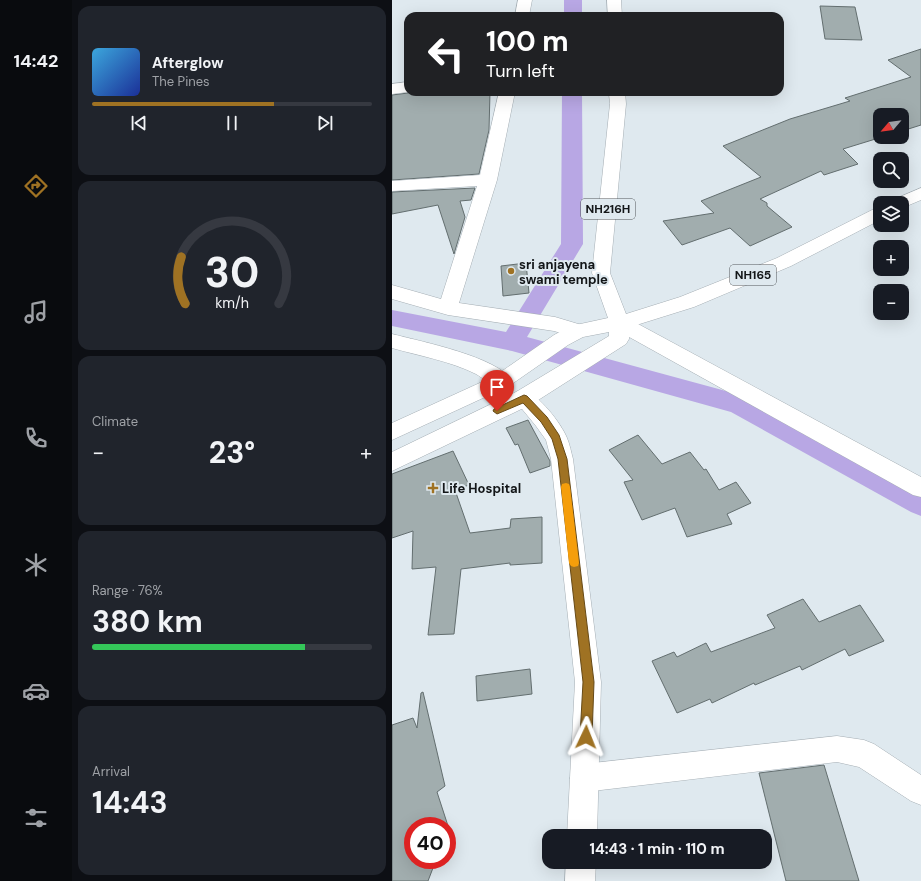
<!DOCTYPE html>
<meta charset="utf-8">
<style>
:root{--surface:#171b24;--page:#20242c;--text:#f1f3f6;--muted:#9ea1a6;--line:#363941;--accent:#9f7223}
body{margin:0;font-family:"DM Sans",sans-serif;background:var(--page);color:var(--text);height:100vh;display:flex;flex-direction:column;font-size:15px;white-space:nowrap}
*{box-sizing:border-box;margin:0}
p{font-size:13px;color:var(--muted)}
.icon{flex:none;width:22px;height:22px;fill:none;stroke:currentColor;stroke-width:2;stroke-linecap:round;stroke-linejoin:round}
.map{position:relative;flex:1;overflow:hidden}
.sheet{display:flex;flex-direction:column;gap:6px;padding:6px;background:#0d0f14;width:320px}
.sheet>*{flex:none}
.top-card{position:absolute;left:12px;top:12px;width:380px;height:84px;border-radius:12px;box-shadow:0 4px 16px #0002;background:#202124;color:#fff;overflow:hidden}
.needle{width:26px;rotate:241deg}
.fabs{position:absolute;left:481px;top:108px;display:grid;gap:8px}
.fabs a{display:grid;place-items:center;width:36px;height:36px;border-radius:8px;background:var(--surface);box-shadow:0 4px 16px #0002;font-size:20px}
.speed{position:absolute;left:12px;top:817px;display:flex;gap:8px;font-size:20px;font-weight:700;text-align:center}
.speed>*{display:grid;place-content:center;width:52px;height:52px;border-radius:50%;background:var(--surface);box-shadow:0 4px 16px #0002;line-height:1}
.speed .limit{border:6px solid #d22;background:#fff;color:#111}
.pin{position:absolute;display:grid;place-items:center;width:34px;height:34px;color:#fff;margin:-41px -17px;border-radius:50% 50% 50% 0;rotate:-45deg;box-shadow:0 0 4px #0007}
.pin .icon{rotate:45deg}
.me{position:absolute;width:44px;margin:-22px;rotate:2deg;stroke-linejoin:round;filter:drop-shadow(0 0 3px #0008)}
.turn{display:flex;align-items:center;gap:14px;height:84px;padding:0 16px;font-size:18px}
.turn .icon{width:52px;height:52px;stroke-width:2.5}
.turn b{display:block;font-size:28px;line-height:34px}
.big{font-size:30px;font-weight:700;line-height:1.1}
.sheet .tile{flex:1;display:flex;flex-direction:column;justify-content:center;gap:6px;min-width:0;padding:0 14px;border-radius:12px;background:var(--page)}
.sheet .dial{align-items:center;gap:0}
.dial svg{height:104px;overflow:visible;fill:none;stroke:var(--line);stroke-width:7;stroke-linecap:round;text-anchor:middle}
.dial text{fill:var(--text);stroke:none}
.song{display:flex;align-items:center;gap:12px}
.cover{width:48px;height:48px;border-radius:6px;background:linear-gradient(135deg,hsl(200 70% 55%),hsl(230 70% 35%))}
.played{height:4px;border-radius:2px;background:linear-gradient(90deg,var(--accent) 65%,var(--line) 65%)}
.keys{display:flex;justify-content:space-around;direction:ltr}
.heat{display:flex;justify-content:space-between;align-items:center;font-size:22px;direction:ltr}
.charge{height:6px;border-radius:3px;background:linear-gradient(90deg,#34c759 76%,var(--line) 0)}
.trip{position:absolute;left:150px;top:829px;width:230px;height:40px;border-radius:12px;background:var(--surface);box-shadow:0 4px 16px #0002;font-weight:700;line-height:40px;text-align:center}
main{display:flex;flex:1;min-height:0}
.tabs{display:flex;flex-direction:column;width:72px;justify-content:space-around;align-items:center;background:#090b0e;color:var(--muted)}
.tabs .icon{width:28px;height:28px}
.tabs .selected{color:var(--accent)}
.tabs b{font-size:18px;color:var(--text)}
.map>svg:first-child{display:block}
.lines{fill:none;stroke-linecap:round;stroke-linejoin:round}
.canal{fill:#b8a7e4;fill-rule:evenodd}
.building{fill:#a1adae;stroke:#636e6f}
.minor-casing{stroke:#a5aeb4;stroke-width:1}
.tertiary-casing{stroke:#a5aeb4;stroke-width:1}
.trunk-casing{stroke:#a5aeb4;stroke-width:1}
.minor{fill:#fff;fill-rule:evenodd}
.tertiary{fill:#fff;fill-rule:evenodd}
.trunk{fill:#fff;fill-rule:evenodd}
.route{fill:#9f7223;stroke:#674a17}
.slow{fill:#f59e0b}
.poi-dot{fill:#9f7223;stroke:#dfe9ef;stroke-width:1.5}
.labels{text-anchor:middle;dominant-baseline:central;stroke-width:4;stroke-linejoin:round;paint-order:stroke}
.shield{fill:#dfe9ef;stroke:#505558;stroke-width:1}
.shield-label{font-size:12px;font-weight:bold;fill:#131618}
.poi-label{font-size:13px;font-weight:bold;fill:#131618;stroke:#dfe9ef;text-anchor:start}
</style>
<main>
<nav class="tabs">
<b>14:42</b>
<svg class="icon selected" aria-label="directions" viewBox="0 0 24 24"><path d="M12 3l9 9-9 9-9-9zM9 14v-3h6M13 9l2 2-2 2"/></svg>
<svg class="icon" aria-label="music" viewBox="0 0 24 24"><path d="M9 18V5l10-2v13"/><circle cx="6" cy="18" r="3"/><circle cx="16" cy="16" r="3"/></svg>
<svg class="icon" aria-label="phone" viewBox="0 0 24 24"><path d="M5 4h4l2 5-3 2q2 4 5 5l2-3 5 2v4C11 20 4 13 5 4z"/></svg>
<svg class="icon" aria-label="climate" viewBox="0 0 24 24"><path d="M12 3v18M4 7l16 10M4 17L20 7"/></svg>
<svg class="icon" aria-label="car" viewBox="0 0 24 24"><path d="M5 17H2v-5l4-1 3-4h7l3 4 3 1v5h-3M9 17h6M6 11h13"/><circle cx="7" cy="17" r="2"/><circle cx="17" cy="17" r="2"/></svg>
<svg class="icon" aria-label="filters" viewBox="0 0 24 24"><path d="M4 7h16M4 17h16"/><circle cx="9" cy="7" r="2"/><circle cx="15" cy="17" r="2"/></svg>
</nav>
<section class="sheet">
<div class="tile">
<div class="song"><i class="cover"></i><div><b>Afterglow</b><p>The Pines</p></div></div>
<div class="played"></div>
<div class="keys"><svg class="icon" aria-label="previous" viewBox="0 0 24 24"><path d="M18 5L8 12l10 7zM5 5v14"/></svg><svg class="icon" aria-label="pause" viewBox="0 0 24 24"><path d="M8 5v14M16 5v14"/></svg><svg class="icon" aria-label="next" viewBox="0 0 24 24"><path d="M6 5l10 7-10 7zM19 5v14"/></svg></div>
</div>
<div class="tile dial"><svg viewBox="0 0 100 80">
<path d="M14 69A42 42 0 1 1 86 69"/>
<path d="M14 69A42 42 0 0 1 11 33" stroke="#9f7223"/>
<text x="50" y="56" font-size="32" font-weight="700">30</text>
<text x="50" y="72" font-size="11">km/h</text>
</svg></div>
<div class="tile"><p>Climate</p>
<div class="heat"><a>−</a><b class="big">23°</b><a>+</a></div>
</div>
<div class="tile"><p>Range · 76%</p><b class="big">380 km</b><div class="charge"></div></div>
<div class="tile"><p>Arrival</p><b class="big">14:43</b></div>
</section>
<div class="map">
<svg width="529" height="881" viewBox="0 0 529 881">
<rect width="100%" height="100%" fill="#dfe9ef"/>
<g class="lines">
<!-- canal -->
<g class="canal">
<rect x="172" y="0" width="18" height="16"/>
<path d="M170,92h20l1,152 -56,93 221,60 173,93v26l-10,-4 -180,-100 -219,-61 -120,-25v-16l114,22 55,-88z"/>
</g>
</g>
<!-- building -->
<g class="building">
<path d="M428,6l35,1 7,33 -37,-1z"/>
<path d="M529,49v76l-19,6v-16h-22v22h2l-39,12 15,15 -34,11 -3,-4 -61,28 7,4v3l25,21 -42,19 -20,-18 -48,17 -19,-24 51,-8 -13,-12 60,-24 -38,-31 67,-27 60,-18 -5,-3 66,-21 -23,-17z"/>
<path d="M18,92h80l-1,38 -10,44 -87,6v-85l16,-2z"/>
<path d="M83,188l-4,12 -11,1 5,16 -11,37 -16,-49 -46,9v-22z"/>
<path d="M134,263l3,30 -26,3 -2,-30z"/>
<path d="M136,420l22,41v5l-20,7 -12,-29 -3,1 -9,-17z"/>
<path d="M246,435l24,29 28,-12 14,18 2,-1 13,21 17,-8 15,21 -24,11 5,10 -45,13 -12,-29 -33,12 -18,-38 9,-2 -24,-30z"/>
<path d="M61,451l16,34 -14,5 15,43 40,-5 1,-9 31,-2v46l-32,2v-2l-49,6 -7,65 -26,1 8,-68 -24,2 1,-38 -21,7v-64z"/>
<path d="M411,599l16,23 41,-17 24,36 -35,15 -4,-7 -43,21 -2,-4 -45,19 -1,-2 -42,20 -2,-4 -33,14 -25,-52 22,-9 3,5 29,-14 5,9 64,-24 -8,-13z"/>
<path d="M138,669l2,25 -55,7 -1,-25z"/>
<path d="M31,692l22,94 -8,6 12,37 -2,4v-7h-34v34h23l-8,21h-36v-156l21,-7 4,10 4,-35z"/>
<path d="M432,765l35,116h-73l-27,-108z"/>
</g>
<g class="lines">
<!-- minor casing -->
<g class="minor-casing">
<g id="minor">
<path d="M126,0h14l-3,16h-14z"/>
<path d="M16,82v10l-16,2v-10z"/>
<path d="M107,92h16l-18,88 -38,123 96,14 30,9 3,5 -3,5 -7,2 -24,-7 -106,-16 -56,-16v-14l49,14 36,-113 -85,5v-10l88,-6z"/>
<path d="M228,316l7,2 294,159v20l-8,-2 -300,-167 -3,-5 3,-5z"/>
<path d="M0,334c27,7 107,23 120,47l-3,5c-14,5 -21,-5 -33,-12 -26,-13 -56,-18 -84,-26z"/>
<path d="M445,736l27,4 10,4 47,31v30l-10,-4 -52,-34 -22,-5 -253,30 -10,-4 -4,-10 4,-10 10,-4z"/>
</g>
</g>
<!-- tertiary casing -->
<g class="tertiary-casing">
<g id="tertiary">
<path d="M132,390c15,5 37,33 43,48 3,7 4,14 6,21l28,223 -4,154h-30l8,-154 -24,-223 -5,-19 -10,-14 -23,-28 3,-6z"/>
<path d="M174,862h30l-1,19h-30z"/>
</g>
</g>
<!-- trunk casing -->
<g class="trunk-casing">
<g id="trunk">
<path d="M215,0h14l1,16h-14z"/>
<path d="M217,92h16l1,12 -16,169 16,41 54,-17 97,-39 97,-49 6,-2v13l-89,46 -97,41 -64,20 -1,12 -3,5 -94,60 -140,67v-19l124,-60 93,-56v-4l-26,5 -15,8 -59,41 -117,54v-17l103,-47 59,-41 17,-9 37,-8 -16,-45 18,-169z"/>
<path d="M529,188v12l-19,8v-5h-10l3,-4z"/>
</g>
</g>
<!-- minor -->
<use href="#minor" class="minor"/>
<!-- tertiary -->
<use href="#tertiary" class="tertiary"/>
<!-- trunk -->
<use href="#trunk" class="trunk"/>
</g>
<!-- route -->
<path class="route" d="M132,395l3,1 20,21 12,18 8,24 27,223 -2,55 -2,4 -4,1 -4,-1 -2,-4 3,-55 -25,-223 -6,-20 -11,-17 -18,-19 -26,11 -4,-3 1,-2z"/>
<!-- slow -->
<path class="slow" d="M174,483l3,1 1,3 9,76 -1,3 -4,1 -3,-1 -2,-3 -8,-76 1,-3z"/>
<!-- markers -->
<g class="poi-dot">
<circle cx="119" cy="271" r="4"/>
<path d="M39 482h4v4h4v4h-4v4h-4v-4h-4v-4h4z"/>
</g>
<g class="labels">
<!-- shield labels -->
<g class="shield">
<rect x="189" y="199" width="54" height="20" rx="3"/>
<rect x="338" y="265" width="46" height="20" rx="3"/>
</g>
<g class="shield-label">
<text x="216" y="209">NH216H</text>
<text x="361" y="275">NH165</text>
</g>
<!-- poi labels -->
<g class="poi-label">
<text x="127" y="264">sri anjayena<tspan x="127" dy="15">swami temple</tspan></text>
<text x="50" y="488">Life Hospital</text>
</g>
</g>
</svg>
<div class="fabs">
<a><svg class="needle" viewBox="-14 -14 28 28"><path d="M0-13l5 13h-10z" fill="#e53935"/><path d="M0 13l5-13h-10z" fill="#9ea1a6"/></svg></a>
<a><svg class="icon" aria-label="search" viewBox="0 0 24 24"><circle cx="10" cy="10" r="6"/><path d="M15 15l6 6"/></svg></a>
<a><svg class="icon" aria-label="layers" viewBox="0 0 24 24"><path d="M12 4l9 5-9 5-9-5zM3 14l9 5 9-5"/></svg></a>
<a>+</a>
<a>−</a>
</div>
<div class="speed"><div class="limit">40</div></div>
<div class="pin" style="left:105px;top:411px;background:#d93025"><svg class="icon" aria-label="arrive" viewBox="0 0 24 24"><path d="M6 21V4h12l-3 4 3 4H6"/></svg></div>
<svg class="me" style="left:194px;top:737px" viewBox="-20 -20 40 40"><path d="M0-17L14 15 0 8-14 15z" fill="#9f7223" stroke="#fff" stroke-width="4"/></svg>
<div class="trip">14:43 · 1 min · 110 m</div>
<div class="top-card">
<div class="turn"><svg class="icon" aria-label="left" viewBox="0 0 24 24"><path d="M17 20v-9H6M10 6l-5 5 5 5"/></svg><div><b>100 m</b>Turn left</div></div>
</div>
</div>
</main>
